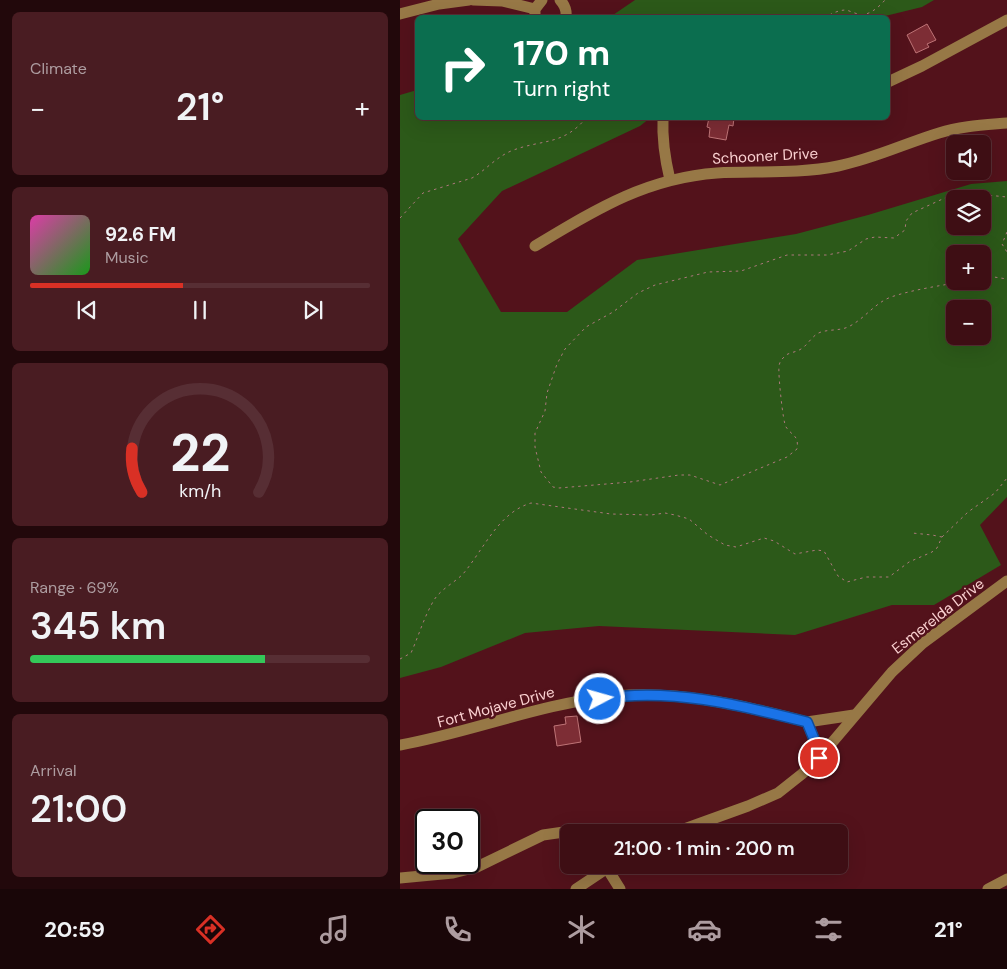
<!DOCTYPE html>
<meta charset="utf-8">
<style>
:root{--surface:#3e0e14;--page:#491c22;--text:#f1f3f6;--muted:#ad9ca0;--line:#572e34;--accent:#d93025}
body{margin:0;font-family:"DM Sans",sans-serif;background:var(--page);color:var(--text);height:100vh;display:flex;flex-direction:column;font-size:19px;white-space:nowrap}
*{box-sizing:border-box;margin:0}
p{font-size:16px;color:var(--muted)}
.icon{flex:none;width:28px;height:28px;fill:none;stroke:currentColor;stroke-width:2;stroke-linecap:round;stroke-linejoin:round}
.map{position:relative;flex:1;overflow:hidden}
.panel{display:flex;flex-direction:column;gap:12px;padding:12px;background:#22080b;width:400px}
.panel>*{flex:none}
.banner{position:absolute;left:15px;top:15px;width:475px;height:105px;border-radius:8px;box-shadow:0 5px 20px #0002,0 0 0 1px var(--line);background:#0b6e4f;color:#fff;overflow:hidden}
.fabs{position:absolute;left:546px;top:135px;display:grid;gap:10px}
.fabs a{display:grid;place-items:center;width:45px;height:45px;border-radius:8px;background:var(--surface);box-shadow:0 5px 20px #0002,0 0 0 1px var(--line);font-size:25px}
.speed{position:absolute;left:15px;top:809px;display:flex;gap:10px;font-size:25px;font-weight:700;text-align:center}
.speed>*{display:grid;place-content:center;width:65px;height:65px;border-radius:50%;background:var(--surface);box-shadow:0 5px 20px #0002,0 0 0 1px var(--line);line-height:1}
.speed .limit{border:2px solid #111;border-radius:8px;background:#fff;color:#111}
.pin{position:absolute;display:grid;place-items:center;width:42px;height:42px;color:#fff;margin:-21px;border:2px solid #fff;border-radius:50%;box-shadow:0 1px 5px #0007}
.me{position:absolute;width:55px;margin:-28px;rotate:84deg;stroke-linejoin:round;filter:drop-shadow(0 0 4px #0008)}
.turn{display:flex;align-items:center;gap:18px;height:105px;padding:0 15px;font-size:22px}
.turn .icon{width:65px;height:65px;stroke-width:2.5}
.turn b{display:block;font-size:35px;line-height:42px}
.big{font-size:38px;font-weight:600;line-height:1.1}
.panel .card{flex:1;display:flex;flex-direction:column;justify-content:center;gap:8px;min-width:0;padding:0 18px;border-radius:8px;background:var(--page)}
.panel .dial{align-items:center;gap:0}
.dial svg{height:130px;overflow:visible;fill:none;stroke:var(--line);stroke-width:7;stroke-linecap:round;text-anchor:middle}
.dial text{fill:var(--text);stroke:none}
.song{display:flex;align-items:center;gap:15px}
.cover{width:60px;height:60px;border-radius:8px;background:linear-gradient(135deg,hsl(320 70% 55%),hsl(120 70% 35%))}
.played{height:5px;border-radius:2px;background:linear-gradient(90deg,var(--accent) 45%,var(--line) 45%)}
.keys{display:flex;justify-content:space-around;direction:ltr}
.heat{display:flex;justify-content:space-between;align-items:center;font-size:28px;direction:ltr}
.charge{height:8px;border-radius:4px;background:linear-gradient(90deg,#34c759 69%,var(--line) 0)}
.trip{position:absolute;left:160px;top:824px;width:288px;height:50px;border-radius:8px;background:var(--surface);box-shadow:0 5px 20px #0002,0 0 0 1px var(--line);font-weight:600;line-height:50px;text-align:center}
.tab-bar{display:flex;height:80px;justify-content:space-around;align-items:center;background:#190608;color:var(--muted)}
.tab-bar .icon{width:35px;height:35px}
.tab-bar .current{color:var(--accent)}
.tab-bar b{font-size:22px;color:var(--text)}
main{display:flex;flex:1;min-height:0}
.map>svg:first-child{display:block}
.green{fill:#2c5919;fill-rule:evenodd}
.building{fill:#7d2d35;stroke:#bf7477}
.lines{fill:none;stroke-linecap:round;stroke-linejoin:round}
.path{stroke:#ac787c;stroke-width:1;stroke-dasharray:2.5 4;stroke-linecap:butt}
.minor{stroke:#977846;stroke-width:11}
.route-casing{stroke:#114b97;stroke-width:12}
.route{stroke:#1a73e8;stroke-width:9}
.labels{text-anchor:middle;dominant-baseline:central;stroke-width:5;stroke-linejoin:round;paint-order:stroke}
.street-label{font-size:15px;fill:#fbd1d1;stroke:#53121b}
</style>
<main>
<section class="panel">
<div class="card"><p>Climate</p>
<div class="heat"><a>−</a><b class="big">21°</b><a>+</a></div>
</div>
<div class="card">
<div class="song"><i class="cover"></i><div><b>92.6 FM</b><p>Music</p></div></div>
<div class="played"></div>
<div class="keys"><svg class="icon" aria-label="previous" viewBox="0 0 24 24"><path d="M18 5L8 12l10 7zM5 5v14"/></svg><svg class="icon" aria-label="pause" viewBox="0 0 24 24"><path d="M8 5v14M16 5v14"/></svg><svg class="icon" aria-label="next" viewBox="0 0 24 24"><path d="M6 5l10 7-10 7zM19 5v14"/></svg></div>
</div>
<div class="card dial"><svg viewBox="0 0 100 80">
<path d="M14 69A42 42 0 1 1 86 69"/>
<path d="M14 69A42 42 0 0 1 8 42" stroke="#d93025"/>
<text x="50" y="56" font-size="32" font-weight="700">22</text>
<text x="50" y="72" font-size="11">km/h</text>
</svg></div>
<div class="card"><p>Range · 69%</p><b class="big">345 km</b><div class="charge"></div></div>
<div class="card"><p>Arrival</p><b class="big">21:00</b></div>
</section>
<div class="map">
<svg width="607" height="889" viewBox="0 0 607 889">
<rect width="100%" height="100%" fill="#53121b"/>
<!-- green -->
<g class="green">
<path d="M235,0h299l-12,7 -45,11 -267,-1z"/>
<path d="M17,90l1,28h232l-10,8 -138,65 -44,48 43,73h66l70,-52 159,-26 72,-19 103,-31 36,-3v316l-27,28 21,40 -67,40h-42l-97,30 -196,-9 -74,7 -84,34 -41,11v-583zM555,199h27v27h-27zM555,254h27v27h-27zM555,309h27v27h-27z"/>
</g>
<!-- building -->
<g class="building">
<path d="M527,24l9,16 -9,4 2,3 -13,6 -9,-18z"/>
<path d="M309,118h25l-1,8 -4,-1 -3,15 -17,-3 1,-9 -3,-1z"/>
<path d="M177,716l4,26 -24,4 -3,-20 12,-2 -1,-7z"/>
</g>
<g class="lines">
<!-- path -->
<g class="path">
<path d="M424,18c7,-4 14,-8 22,-8 4,1 8,3 12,4 10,3 21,-7 27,-14"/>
<path d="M0,218l23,-25 49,-15c14,-8 23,-20 39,-27 30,-12 52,-5 75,-33"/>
<path d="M607,232l-5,12 5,8"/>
<path d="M582,278l12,-1 13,2"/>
<path d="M565,281c-25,5 -50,8 -74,16 -16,6 -26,21 -41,29 -9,5 -19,3 -29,6 -9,3 -13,13 -20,17 -6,4 -13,3 -17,8 -3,3 -5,6 -5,10 -1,7 4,56 7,60 7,10 13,8 11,22l-10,8 -67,28 -30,-10h-11l-49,7 -71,6 -6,-1 -12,-15 -6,-25v-14l10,-22 2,-18 10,-29 8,-15 21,-22 27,-15 25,-19 17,-8 53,-13 33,-1 46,-16h40l21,-4 18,-12 9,-2 19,1 11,-8 1,-9 6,-8 35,-16 8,1 21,-4 31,3"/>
<path d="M542,537l26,-25 27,-19 12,-15"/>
<path d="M0,659l11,-6c8,-18 13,-36 23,-53 7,-11 20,-17 29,-26 21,-25 35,-61 68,-71l80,11 40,1 14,-2 10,2 14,4 19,16 17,10 11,2 28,-9 10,3 21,13 22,-4 7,1 14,25 9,6 19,-5h23l20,-15 23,-10 5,-4 5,-11 -10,-2 -20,-2"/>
</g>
<!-- minor -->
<g class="minor">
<path d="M73,0l29,1 33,8"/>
<path d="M160,0c5,5 7,10 6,18"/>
<path d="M0,14l39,-10 30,-4"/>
<path d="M135,18v-9l7,-9"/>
<path d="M488,82l34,-16 85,-46"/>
<path d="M263,118c-1,22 2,41 7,62"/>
<path d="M135,246c60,-36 111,-68 182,-73 40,-2 82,1 121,-7 35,-7 68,-23 101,-33 22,-7 45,-8 68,-10"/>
<path d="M0,745c72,-13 142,-42 215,-49 65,-6 130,10 192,26"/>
<path d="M419,758l-5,-19 -7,-17 47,-7"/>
<path d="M276,832l72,-26 30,-13 24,-19 17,-16 73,-86 31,-29 84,-62"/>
<path d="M205,865l15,24"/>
<path d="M0,878l53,-5 24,-6 66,-32 21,-3 5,2"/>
<path d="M176,889l36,-24"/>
<path d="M588,889l19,-10"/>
</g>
</g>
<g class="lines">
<!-- route casing -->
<g class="route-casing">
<path id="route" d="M200,699c69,-12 140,6 207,23l7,17 5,19"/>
</g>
<!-- route -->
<use href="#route" class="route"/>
</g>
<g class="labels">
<!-- street labels -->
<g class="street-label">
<text transform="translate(365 156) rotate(-3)">Schooner Drive</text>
<text transform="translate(538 616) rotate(-38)">Esmerelda Drive</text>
<text transform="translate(96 707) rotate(-15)">Fort Mojave Drive</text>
</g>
</g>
</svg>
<div class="fabs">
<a><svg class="icon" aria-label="sound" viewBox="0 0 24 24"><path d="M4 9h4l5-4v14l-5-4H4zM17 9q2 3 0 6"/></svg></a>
<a><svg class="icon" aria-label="layers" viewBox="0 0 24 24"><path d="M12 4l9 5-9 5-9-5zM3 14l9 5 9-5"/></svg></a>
<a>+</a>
<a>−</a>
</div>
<div class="speed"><div class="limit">30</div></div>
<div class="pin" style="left:419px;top:758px;background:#d93025"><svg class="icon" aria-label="arrive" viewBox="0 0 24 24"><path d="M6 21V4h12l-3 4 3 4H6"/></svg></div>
<svg class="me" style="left:200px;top:699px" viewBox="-20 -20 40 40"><circle r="17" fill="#1a73e8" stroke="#fff" stroke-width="3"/><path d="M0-11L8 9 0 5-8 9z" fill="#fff"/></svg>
<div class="trip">21:00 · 1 min · 200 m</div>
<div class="banner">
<div class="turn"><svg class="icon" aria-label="right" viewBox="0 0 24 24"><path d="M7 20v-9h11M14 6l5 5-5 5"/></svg><div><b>170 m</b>Turn right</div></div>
</div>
</div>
</main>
<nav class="tab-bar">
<b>20:59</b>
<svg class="icon current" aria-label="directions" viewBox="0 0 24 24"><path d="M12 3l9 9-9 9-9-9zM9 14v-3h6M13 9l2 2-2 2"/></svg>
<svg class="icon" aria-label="music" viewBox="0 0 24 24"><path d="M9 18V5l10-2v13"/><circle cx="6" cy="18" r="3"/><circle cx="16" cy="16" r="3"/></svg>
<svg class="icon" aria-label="phone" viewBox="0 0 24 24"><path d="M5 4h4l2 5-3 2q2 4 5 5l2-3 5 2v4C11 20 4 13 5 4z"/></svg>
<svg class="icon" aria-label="climate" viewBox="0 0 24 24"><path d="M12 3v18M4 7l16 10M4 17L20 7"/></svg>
<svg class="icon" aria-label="car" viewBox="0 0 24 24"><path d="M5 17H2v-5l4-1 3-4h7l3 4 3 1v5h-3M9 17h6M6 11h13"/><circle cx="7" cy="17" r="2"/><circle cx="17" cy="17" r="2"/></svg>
<svg class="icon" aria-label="filters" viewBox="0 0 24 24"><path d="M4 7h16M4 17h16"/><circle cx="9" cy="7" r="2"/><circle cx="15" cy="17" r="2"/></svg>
<b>21°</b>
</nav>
